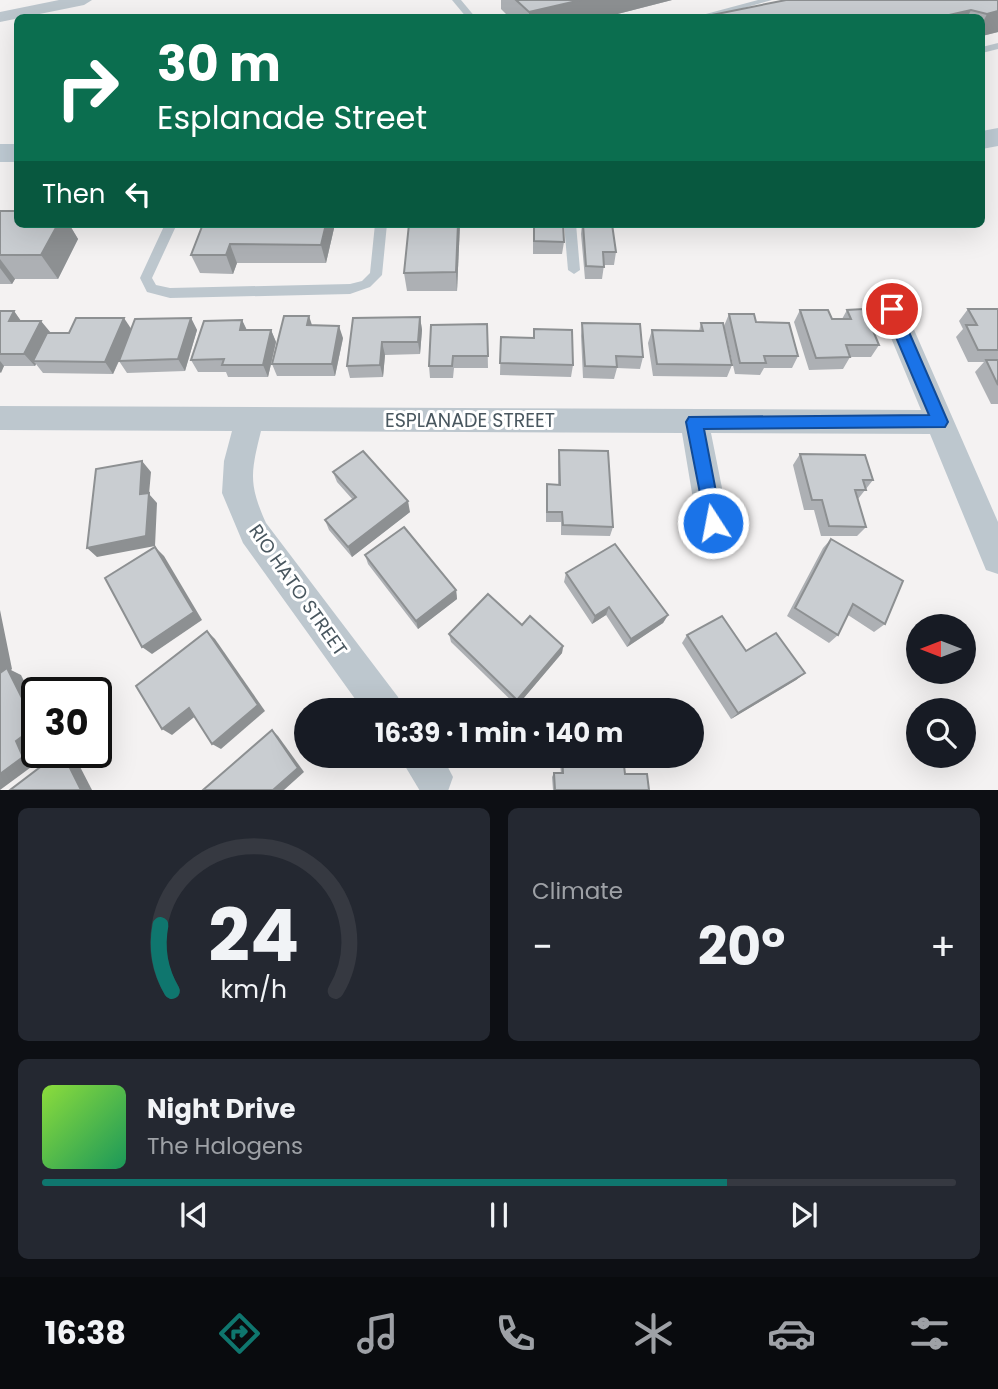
<!DOCTYPE html>
<meta charset="utf-8">
<style>
:root{--surface:#171b24;--page:#242831;--text:#f1f3f6;--muted:#9ea1a6;--line:#363941;--accent:#0f766e}
body{margin:0;font-family:Poppins,sans-serif;background:var(--page);color:var(--text);height:100vh;display:flex;flex-direction:column;font-size:26px;white-space:nowrap}
*{box-sizing:border-box;margin:0}
p{font-size:23px;color:var(--muted)}
.icon{flex:none;width:38px;height:38px;fill:none;stroke:currentColor;stroke-width:2;stroke-linecap:round;stroke-linejoin:round}
.map{position:relative;height:790px;overflow:hidden}
.panel{display:flex;flex-direction:column;gap:18px;padding:18px;background:#0d0f14;flex:1}
.panel>*{flex:none}
.banner{position:absolute;left:14px;top:14px;width:971px;height:214px;border-radius:10px;box-shadow:0 7px 28px #0002;background:#0b6e4f;color:#fff;overflow:hidden}
.needle{width:46px;rotate:270deg}
.tools{position:absolute;left:906px;top:614px;display:grid;gap:14px}
.tools a{display:grid;place-items:center;width:70px;height:70px;border-radius:50%;background:var(--surface);box-shadow:0 7px 28px #0002;font-size:35px}
.speed{position:absolute;left:21px;top:677px;display:flex;gap:14px;font-size:35px;font-weight:700;text-align:center}
.speed>*{display:grid;place-content:center;width:91px;height:91px;border-radius:50%;background:var(--surface);box-shadow:0 7px 28px #0002;line-height:1}
.speed .limit{border:4px solid #111;border-radius:10px;background:#fff;color:#111}
.pin{position:absolute;display:grid;place-items:center;width:60px;height:60px;color:#fff;margin:-30px;border:4px solid #fff;border-radius:50%;box-shadow:0 2px 7px #0007}
.me{position:absolute;width:77px;margin:-38px;rotate:349deg;stroke-linejoin:round;filter:drop-shadow(0 0 5px #0008)}
.turn{display:flex;align-items:center;gap:24px;height:147px;padding:0 28px;font-size:32px}
.turn .icon{width:91px;height:91px;stroke-width:2.5}
.turn b{display:block;font-size:49px;line-height:60px}
.then{display:flex;align-items:center;height:66px;padding:0 28px;background:#0003;gap:14px;font-size:26px}
.big{font-size:52px;font-weight:700;line-height:1.1}
.panel .tile{flex:1;display:flex;flex-direction:column;justify-content:center;gap:10px;min-width:0;padding:0 24px;border-radius:10px;background:var(--page)}
.panel .dial{align-items:center;gap:0}
.dial svg{height:182px;overflow:visible;fill:none;stroke:var(--line);stroke-width:7;stroke-linecap:round;text-anchor:middle}
.dial text{fill:var(--text);stroke:none}
.song{display:flex;align-items:center;gap:21px}
.cover{width:84px;height:84px;border-radius:10px;background:linear-gradient(135deg,hsl(90 70% 55%),hsl(150 70% 35%))}
.played{height:7px;border-radius:4px;background:linear-gradient(90deg,var(--accent) 75%,var(--line) 75%)}
.keys{display:flex;justify-content:space-around;direction:ltr}
.heat{display:flex;justify-content:space-between;align-items:center;font-size:38px;direction:ltr}
.panel .tiles{flex:1;display:grid;gap:18px;grid-template-columns:1fr 1fr}
.tile:last-child{grid-column:span 2}
.trip{position:absolute;left:294px;top:698px;width:410px;height:70px;border-radius:35px;background:var(--surface);box-shadow:0 7px 28px #0002;font-weight:700;line-height:70px;text-align:center}
.dock{display:flex;height:112px;justify-content:space-around;align-items:center;background:#090b0e;color:var(--muted)}
.dock .icon{width:49px;height:49px}
.dock .on{color:var(--accent)}
.dock b{font-size:32px;color:var(--text)}
.map>svg:first-child{display:block}
.lines{fill:none;stroke-linecap:round;stroke-linejoin:round}
.lane{fill:#bdc7ce;fill-rule:evenodd}
.street{fill:#bdc7ce;fill-rule:evenodd}
.secondary{fill:#becad3;fill-rule:evenodd}
.wall{fill:#adb0b4}
.shaded-wall{fill:#8d9092}
.building{fill:#c9cdd1;stroke:#8d9092;stroke-width:2}
.route{fill:#1a73e8;stroke:#114b97;stroke-width:2}
.labels{text-anchor:middle;dominant-baseline:central;stroke-width:6;stroke-linejoin:round;paint-order:stroke}
.street-label{font-size:19px;fill:#49575f;stroke:#fff}
</style>
<div class="map">
<svg width="998" height="791" viewBox="0 0 998 791">
<rect width="100%" height="100%" fill="#f4f2f2"/>
<g class="lines">
<!-- lane -->
<g class="lane">
<path d="M452,0h9l15,18h-9z"/>
<path d="M758,0h14l-64,18h-17z"/>
<path d="M998,43v6l-16,4v-6z"/>
<path d="M165,224h12l-25,54 4,7 14,3 180,-4 12,-3 8,-8 5,-49h12l-5,51 -12,12 -20,7 -180,4 -23,-6 -7,-14z"/>
<path d="M564,224h12l4,46 -6,4 -6,-4z"/>
</g>
<!-- street -->
<g class="street">
<path d="M59,0h33l-8,5 -84,17v-10z"/>
<path d="M892,300l9,2 4,7 93,213v52l-12,-4 -56,-136 -219,-1 18,90 -5,10 -11,4 -11,-4 -5,-10 -15,-90 -421,-2c-10,41 -13,52 5,92l132,174 5,13h-40l-120,-167 -21,-50 2,-32 8,-30 -232,-1v-24l921,4 -42,-101 4,-7z"/>
<path d="M399,756h43l11,21 -5,14h-28z"/>
</g>
<!-- secondary -->
<g class="secondary">
<path d="M998,128v18l-16,3v-18z"/>
<rect x="0" y="144" width="18" height="18"/>
</g>
</g>
<!-- wall -->
<g class="wall">
<path d="M501,0h171l-70,18h-92l-9,-9z"/>
<path d="M998,0v32l-16,4v-18h-285z"/>
<path d="M0,211l18,13h51l9,15 -20,40h-43l-3,5h-12z"/>
<path d="M203,224h132l-9,39h-89l-4,11 -33,-1 -9,-18z"/>
<path d="M409,224h51l-3,67h-50l-3,-18z"/>
<path d="M533,224h30l1,18 -2,12h-29z"/>
<path d="M582,224l34,28 -2,13h-10l-2,14h-17l-4,-45z"/>
<path d="M968,309h30v95h-7l-16,-32 9,-10h-16l-12,-25 7,-8 -4,-8z"/>
<path d="M800,310l32,9h10l5,-9 32,35 -8,12h-21l-7,12 -34,1 -15,-48z"/>
<path d="M0,311h14l7,10 30,12h18l62,-4 60,-11 6,12 -12,41 -58,2 -8,-12 2,-4 -8,17 -70,-1 -7,-9 -1,2h-31l-4,7z"/>
<path d="M729,314l27,8 42,34 -6,12h-28l-4,7 -25,-1 -11,-48z"/>
<path d="M420,317l2,13 -2,24 -35,1 -2,22 -33,1 -3,-12z"/>
<path d="M242,320l5,10h24l5,12 -8,35h-40l-2,-5h-28l-7,-12z"/>
<path d="M582,323l61,34 -3,12 -23,-1 -3,11 -31,-1 -2,-42z"/>
<path d="M701,323l31,42 -5,12 -74,-1 -5,-33 4,-13 47,1z"/>
<path d="M487,324l1,44h-34l-1,10h-23l-1,-12z"/>
<path d="M501,337l32,1 40,27 -2,12 -71,-2z"/>
<path d="M343,338l-8,38h-58l-5,-12z"/>
<path d="M559,450l54,77 -3,9 -49,-1v-13h-15v-27l1,-11 11,1v-24z"/>
<path d="M800,454l73,26 -15,19 8,28 -9,9h-36l-7,-26h-10l-11,-45z"/>
<path d="M333,472l77,40 -58,45 -23,-27 -4,-10 28,-20 -16,-18z"/>
<path d="M831,539l54,85 -11,8 -26,-17 -10,20 -9,8 -42,-27 36,-68z"/>
<path d="M365,555l91,35 1,9 -39,30 -50,-65z"/>
<path d="M566,573l102,42 -5,8 -36,24 -21,-32 -14,9 -28,-42z"/>
<path d="M522,625l41,21 -1,7 -45,53 -66,-64 -2,-8z"/>
<path d="M687,635l59,16 59,22 -9,7 -65,39 -49,-76z"/>
<path d="M559,756h64l2,18 24,16h-96l-1,-13 2,-4h7z"/>
</g>
<!-- shaded-wall -->
<g class="shaded-wall">
<path d="M581,0h91l-70,18h-73v-6z"/>
<path d="M971,10l-4,8h-31z"/>
<path d="M998,11v21l-16,4v-12l5,-10z"/>
<path d="M58,224h11l9,15 -20,40 -17,-24z"/>
<path d="M326,224h9l-9,39 -5,-18z"/>
<path d="M458,224h2l-3,67 -1,-19z"/>
<path d="M230,244l7,19 -4,11 -7,-19z"/>
<path d="M0,259l15,20 -3,5 -12,-16z"/>
<path d="M14,311l9,13 -14,-3z"/>
<path d="M309,316l4,12 -6,-3z"/>
<path d="M420,317l2,13 -2,24 -2,-12z"/>
<path d="M124,318l8,12 -19,44 -8,-12z"/>
<path d="M191,318l6,12 -12,41 -7,-12z"/>
<path d="M242,320l6,13 -8,-3z"/>
<path d="M41,321l10,12 -18,28 3,3 -1,2 -11,-12z"/>
<path d="M339,326l4,12 -8,38 -3,-12z"/>
<path d="M271,330l5,12 -8,35 -5,-12z"/>
<path d="M382,342l3,13 -2,22 -3,-12z"/>
<path d="M0,361l4,5 -3,7 -1,-1z"/>
<path d="M142,461l9,11 -2,22 8,9 -2,43 -58,11 -10,-9 53,-54z"/>
<path d="M408,501l2,11 -58,45 -4,-10z"/>
<path d="M155,547l9,9 38,64 -50,34 -10,-7z"/>
<path d="M456,590l1,9 -39,30 -2,-8z"/>
<path d="M609,607l-3,8 -14,9 3,-8z"/>
<path d="M0,610l12,59 -1,1 10,5 16,32v34l-7,5 8,16 -38,28v-16l16,-33 -16,-66z"/>
<path d="M668,615l-5,8 -36,24 4,-8z"/>
<path d="M207,631l8,8 50,72 -44,38 -9,-5z"/>
<path d="M563,646l-1,7 -45,53v-6z"/>
<path d="M805,673l-9,7 -65,39 7,-6z"/>
<path d="M189,708l9,6 -26,21 -10,-6z"/>
<path d="M272,730l6,6 26,36 -20,18h-11z"/>
<path d="M62,752l13,5 17,33h-11z"/>
</g>
<!-- building -->
<g class="building">
<path d="M516,0h65l-52,12z"/>
<path d="M786,0h212v11l-11,3 -16,-4 -35,8h-239z"/>
<path d="M0,211h18v13h40l-17,31h-41z"/>
<path d="M203,224h123l-5,21 -91,-1 -4,11h-35z"/>
<path d="M409,224h49l-2,48 -52,1z"/>
<path d="M534,224h29l1,18 -30,-1z"/>
<path d="M583,224h29l4,28h-13l1,15 -18,-1z"/>
<path d="M864,309l15,36h-33l4,12 -34,1 -16,-48h28l4,9h19l-4,-9z"/>
<path d="M968,309h30v41h-20l-12,-25h11z"/>
<path d="M0,311h14l-5,10h32l-17,33h-24z"/>
<path d="M729,314h25l2,8 33,1 9,33h-34l2,7h-26z"/>
<path d="M284,316h25l-2,9 32,1 -7,38h-60z"/>
<path d="M420,317l-2,25h-36l-2,23 -33,1 6,-48z"/>
<path d="M76,318h48l-19,44 -72,-1 14,-28h22z"/>
<path d="M191,318l-13,41 -59,2 16,-42z"/>
<path d="M242,320l-2,10h31l-8,35h-41l2,-6 -33,1 13,-39z"/>
<path d="M582,323l58,1 3,33 -27,-1 1,11 -32,-1z"/>
<path d="M701,323h22l9,42 -75,-1 -5,-34 51,1z"/>
<path d="M487,324l1,32h-35l-1,10h-23l2,-41z"/>
<path d="M534,329l38,1 1,35 -73,-2 1,-26 33,1z"/>
<path d="M986,360h12v25z"/>
<path d="M559,450l49,1 5,76 -50,-2 -1,-13h-15v-28l13,1z"/>
<path d="M363,451l45,50 -60,46 -23,-27 31,-23 -23,-25z"/>
<path d="M800,454l65,1 8,25h-10l3,10h-11l11,37 -37,-1 -7,-26h-10z"/>
<path d="M142,461l-2,33 9,-1 -3,43 -59,12 9,-79z"/>
<path d="M404,527l52,63 -40,31 -51,-66z"/>
<path d="M831,539l72,42 -18,43 -32,-20 -15,31 -43,-27z"/>
<path d="M615,544l53,71 -37,24 -22,-32 -14,9 -29,-43z"/>
<path d="M155,547l39,65 -52,35 -37,-69z"/>
<path d="M488,594l34,31 8,-9 33,30 -46,54 -68,-66z"/>
<path d="M722,616l24,35 30,-18 29,40 -67,40 -51,-78z"/>
<path d="M207,631l51,74 -46,39 -23,-36 -27,21 -26,-43z"/>
<path d="M7,668l29,58 -20,15 7,16 -23,17v-101z"/>
<path d="M272,730l26,38 -25,22h-70z"/>
<path d="M60,752h2l19,38h-71z"/>
<path d="M562,756h61l2,18h22l2,16h-94l-1,-17h9z"/>
</g>
<!-- route -->
<path class="route" d="M892,304l7,5 49,113 -3,5 -241,2 18,94 -2,6 -7,3 -6,-3 -21,-107 3,-5 240,-2 -45,-106z"/>
<g class="labels">
<!-- street labels -->
<g class="street-label">
<text x="470" y="420">ESPLANADE STREET</text>
<text transform="translate(298 590) rotate(55)">RIO HATO STREET</text>
</g>
</g>
</svg>
<div class="tools">
<a><svg class="needle" viewBox="-14 -14 28 28"><path d="M0-13l5 13h-10z" fill="#e53935"/><path d="M0 13l5-13h-10z" fill="#9ea1a6"/></svg></a>
<a><svg class="icon" aria-label="search" viewBox="0 0 24 24"><circle cx="10" cy="10" r="6"/><path d="M15 15l6 6"/></svg></a>
</div>
<div class="speed"><div class="limit">30</div></div>
<div class="pin" style="left:892px;top:309px;background:#d93025"><svg class="icon" aria-label="arrive" viewBox="0 0 24 24"><path d="M6 21V4h12l-3 4 3 4H6"/></svg></div>
<svg class="me" style="left:713px;top:523px" viewBox="-20 -20 40 40"><circle r="17" fill="#1a73e8" stroke="#fff" stroke-width="3"/><path d="M0-11L8 9 0 5-8 9z" fill="#fff"/></svg>
<div class="trip">16:39 · 1 min · 140 m</div>
<div class="banner">
<div class="turn"><svg class="icon" aria-label="right" viewBox="0 0 24 24"><path d="M7 20v-9h11M14 6l5 5-5 5"/></svg><div><b>30 m</b>Esplanade Street</div></div>
<div class="then">Then<svg class="icon" aria-label="left" viewBox="0 0 24 24"><path d="M17 20v-9H6M10 6l-5 5 5 5"/></svg></div>
</div>
</div>
<section class="panel">
<div class="tiles">
<div class="tile dial"><svg viewBox="0 0 100 80">
<path d="M14 69A42 42 0 1 1 86 69"/>
<path d="M14 69A42 42 0 0 1 9 40" stroke="#0f766e"/>
<text x="50" y="56" font-size="32" font-weight="700">24</text>
<text x="50" y="72" font-size="11">km/h</text>
</svg></div>
<div class="tile"><p>Climate</p>
<div class="heat"><a>−</a><b class="big">20°</b><a>+</a></div>
</div>
<div class="tile">
<div class="song"><i class="cover"></i><div><b>Night Drive</b><p>The Halogens</p></div></div>
<div class="played"></div>
<div class="keys"><svg class="icon" aria-label="previous" viewBox="0 0 24 24"><path d="M18 5L8 12l10 7zM5 5v14"/></svg><svg class="icon" aria-label="pause" viewBox="0 0 24 24"><path d="M8 5v14M16 5v14"/></svg><svg class="icon" aria-label="next" viewBox="0 0 24 24"><path d="M6 5l10 7-10 7zM19 5v14"/></svg></div>
</div>
</div>
</section>
<nav class="dock">
<b>16:38</b>
<svg class="icon on" aria-label="directions" viewBox="0 0 24 24"><path d="M12 3l9 9-9 9-9-9zM9 14v-3h6M13 9l2 2-2 2"/></svg>
<svg class="icon" aria-label="music" viewBox="0 0 24 24"><path d="M9 18V5l10-2v13"/><circle cx="6" cy="18" r="3"/><circle cx="16" cy="16" r="3"/></svg>
<svg class="icon" aria-label="phone" viewBox="0 0 24 24"><path d="M5 4h4l2 5-3 2q2 4 5 5l2-3 5 2v4C11 20 4 13 5 4z"/></svg>
<svg class="icon" aria-label="climate" viewBox="0 0 24 24"><path d="M12 3v18M4 7l16 10M4 17L20 7"/></svg>
<svg class="icon" aria-label="car" viewBox="0 0 24 24"><path d="M5 17H2v-5l4-1 3-4h7l3 4 3 1v5h-3M9 17h6M6 11h13"/><circle cx="7" cy="17" r="2"/><circle cx="17" cy="17" r="2"/></svg>
<svg class="icon" aria-label="filters" viewBox="0 0 24 24"><path d="M4 7h16M4 17h16"/><circle cx="9" cy="7" r="2"/><circle cx="15" cy="17" r="2"/></svg>
</nav>
